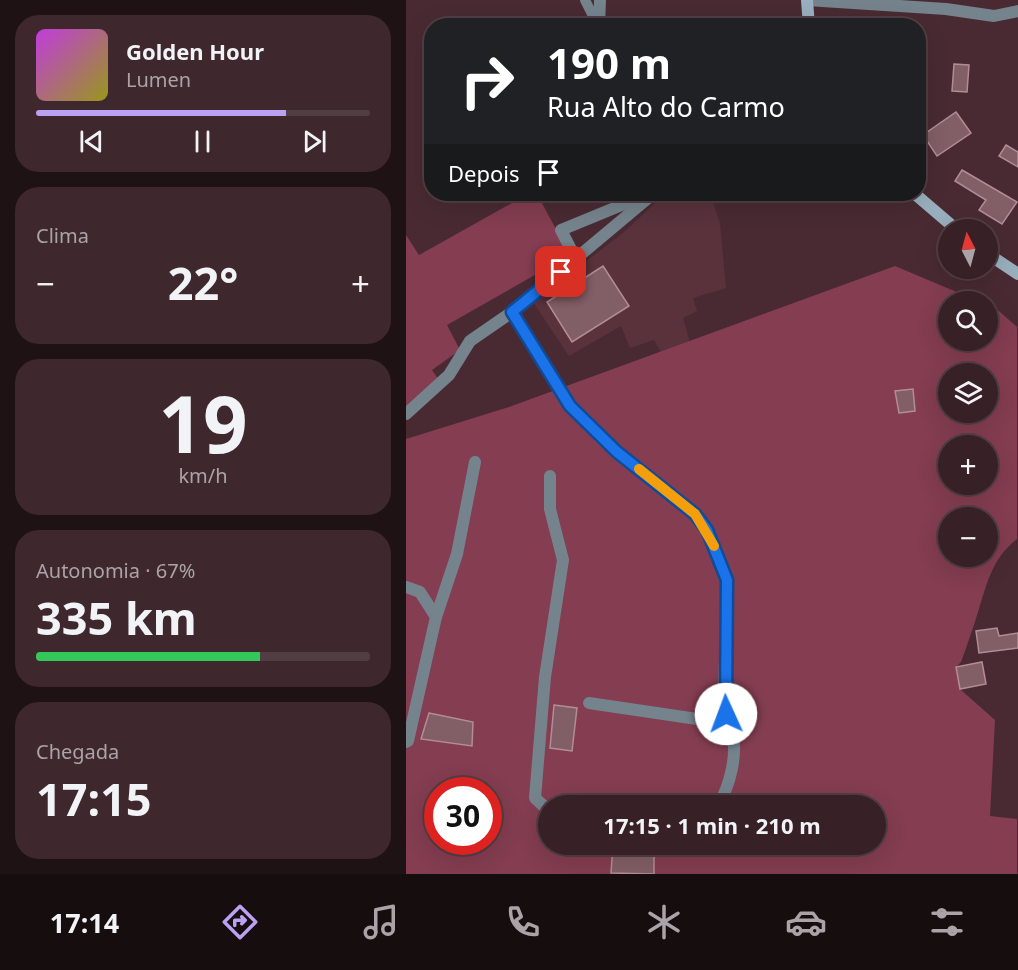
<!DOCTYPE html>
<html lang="pt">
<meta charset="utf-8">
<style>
:root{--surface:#372026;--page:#3e282e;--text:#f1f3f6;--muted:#aaa3a7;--line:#513e43;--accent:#bca0f2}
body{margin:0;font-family:"Noto Sans",sans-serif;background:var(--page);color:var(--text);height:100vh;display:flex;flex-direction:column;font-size:22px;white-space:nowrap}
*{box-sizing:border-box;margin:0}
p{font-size:20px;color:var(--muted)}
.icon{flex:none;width:33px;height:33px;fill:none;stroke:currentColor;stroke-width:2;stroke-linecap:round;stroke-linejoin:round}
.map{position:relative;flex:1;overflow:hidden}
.sheet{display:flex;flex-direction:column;gap:15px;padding:15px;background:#1e1215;width:406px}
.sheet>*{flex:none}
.banner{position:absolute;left:18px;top:18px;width:502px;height:183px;border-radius:24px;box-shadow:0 6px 24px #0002,0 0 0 2px var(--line);background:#202124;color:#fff;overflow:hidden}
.needle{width:39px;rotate:354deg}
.tools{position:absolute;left:532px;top:219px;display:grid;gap:12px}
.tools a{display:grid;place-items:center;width:60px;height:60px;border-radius:50%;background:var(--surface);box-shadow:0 6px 24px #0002,0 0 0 2px var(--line);font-size:30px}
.speed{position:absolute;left:18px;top:777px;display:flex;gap:12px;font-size:30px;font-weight:700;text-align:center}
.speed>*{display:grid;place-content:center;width:78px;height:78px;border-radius:50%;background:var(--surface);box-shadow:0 6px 24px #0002,0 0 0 2px var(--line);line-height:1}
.speed .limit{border:9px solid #d22;background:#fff;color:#111}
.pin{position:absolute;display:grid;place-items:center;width:51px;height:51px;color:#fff;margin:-26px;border-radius:12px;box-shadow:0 3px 9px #0006}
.me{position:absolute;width:66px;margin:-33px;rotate:358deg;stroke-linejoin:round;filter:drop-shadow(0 0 4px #0008)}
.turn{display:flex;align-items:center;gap:21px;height:126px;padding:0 24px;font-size:27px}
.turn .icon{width:78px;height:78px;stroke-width:2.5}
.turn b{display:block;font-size:42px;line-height:51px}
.then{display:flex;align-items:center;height:57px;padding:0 24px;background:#0003;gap:12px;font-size:22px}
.big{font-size:45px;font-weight:700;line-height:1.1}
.sheet .card{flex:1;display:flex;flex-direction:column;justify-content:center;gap:9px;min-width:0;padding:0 21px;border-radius:24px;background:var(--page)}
.sheet .dial{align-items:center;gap:0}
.dial b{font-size:78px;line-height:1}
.song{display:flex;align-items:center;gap:18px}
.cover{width:72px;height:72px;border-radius:9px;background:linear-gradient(135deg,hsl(290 70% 55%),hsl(60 70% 35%))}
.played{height:6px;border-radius:3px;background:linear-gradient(90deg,var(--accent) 75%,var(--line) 75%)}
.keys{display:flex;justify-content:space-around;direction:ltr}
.heat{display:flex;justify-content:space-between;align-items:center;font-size:33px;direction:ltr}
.charge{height:9px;border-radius:4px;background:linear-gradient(90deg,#34c759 67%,var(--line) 0)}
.trip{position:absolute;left:132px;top:795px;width:348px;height:60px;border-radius:30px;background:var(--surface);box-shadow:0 6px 24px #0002,0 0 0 2px var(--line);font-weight:700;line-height:60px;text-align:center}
.dock{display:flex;height:96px;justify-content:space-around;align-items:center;background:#160d0f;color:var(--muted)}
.dock .icon{width:42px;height:42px}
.dock .selected{color:var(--accent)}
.dock b{font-size:27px;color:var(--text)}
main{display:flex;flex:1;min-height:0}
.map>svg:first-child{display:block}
.built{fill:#59323c}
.green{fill:#843d51;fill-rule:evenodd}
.building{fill:#825e66;stroke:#b38d95;stroke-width:1.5}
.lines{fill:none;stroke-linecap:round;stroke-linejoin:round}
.lane{stroke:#75838c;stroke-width:10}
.street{stroke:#75838c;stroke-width:12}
.secondary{stroke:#99afbd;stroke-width:12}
.route-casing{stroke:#114b97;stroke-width:15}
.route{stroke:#1a73e8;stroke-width:10}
.slow{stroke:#f59e0b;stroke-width:10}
</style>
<main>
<section class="sheet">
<div class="card">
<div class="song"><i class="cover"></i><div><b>Golden Hour</b><p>Lumen</p></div></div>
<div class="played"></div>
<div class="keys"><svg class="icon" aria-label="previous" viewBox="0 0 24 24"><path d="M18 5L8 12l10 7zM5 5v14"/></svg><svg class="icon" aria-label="pause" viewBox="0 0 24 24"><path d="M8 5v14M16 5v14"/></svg><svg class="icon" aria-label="next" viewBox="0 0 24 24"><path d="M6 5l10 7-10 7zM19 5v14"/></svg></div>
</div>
<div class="card"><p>Clima</p>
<div class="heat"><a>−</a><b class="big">22°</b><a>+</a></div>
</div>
<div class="card dial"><b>19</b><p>km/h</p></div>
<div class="card"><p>Autonomia · 67%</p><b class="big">335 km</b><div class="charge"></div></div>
<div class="card"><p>Chegada</p><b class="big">17:15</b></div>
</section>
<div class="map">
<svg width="612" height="874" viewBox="0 0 612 874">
<rect width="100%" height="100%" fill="#492a32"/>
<!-- built -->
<path class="built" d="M259,194h45l10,29 6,65 -33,10 4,13 -14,7 7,25 -28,11 -8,-14 -24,8 -9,-22 -52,30 -36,-54 90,-69z"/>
<!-- green -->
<g class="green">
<path d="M122,194h9l33,61 -123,70 13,25 -28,20 7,10 -33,27v-172l13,20z"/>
<path d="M489,266l83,35 -29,1v38h39v-34l11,5 18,16v212c-25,19 -30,45 -39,73 -5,17 -11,33 -17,50l-5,5 4,22 35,31 -5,96 27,3v55h-611v-435l103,-32zM543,374h39v38h-39zM543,446h39v38h-39zM543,518h39v38h-39zM32,790h50v52h-50zM142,806h328v38h-328z"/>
</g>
<!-- building -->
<g class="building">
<path d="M548,64l15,1 -2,27 -15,-1z"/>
<path d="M550,112l15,21 -34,23 -14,-21z"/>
<path d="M600,145l12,7v15l-19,-11z"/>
<path d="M556,170l55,32 -15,22 -23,-14 7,-10 -31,-19z"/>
<path d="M197,266l26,40 -57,36 -25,-40z"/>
<path d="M507,389l2,22 -16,2 -4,-22z"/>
<path d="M591,628l2,8 19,-3v15l-39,5 -3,-22z"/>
<path d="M576,662l4,22 -26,5 -4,-22z"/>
<path d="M148,705l23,3 -5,43 -22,-3z"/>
<path d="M23,713l44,9 -1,24 -51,-7z"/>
<path d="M207,844l41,1v29l-43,-1z"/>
</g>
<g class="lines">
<!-- lane -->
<path class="lane" d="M179,0l13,26"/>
<!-- street -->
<g class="street">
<path d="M401,0l139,9 48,7 24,-5"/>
<path d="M193,26l1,-26"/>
<path d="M170,259l-15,-29 85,-35"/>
<path d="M106,312l58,94 47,46 78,62 12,16 20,50 -3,118c1,12 6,21 8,33 6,24 -2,54 -14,75"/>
<path d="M0,414l43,-39 21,-34 42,-29 141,-118"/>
<path d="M0,587l14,5 16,25 -28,124 -2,1"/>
<path d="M30,617l21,-63 18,-92"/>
<path d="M183,703l108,16 29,-5"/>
<path d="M142,810l-13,-12 10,-121 18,-117 -13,-51v-33"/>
</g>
<!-- secondary -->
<g class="secondary">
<path d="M401,0l2,26"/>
<path d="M509,194l42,36"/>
<path d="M582,254l30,20"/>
</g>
</g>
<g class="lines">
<!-- route casing -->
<g class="route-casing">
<path id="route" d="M155,272l-49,40 58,94 47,46 78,62 12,16 20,50 -1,134"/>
</g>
<!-- route -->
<use href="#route" class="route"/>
<!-- slow -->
<path class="slow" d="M233,469l56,45 19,32"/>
</g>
</svg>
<div class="tools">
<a><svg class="needle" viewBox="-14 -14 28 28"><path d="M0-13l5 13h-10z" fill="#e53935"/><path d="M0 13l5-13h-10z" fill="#aaa3a7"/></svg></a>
<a><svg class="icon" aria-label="search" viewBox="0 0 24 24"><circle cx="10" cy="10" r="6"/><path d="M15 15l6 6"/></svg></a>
<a><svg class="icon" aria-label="layers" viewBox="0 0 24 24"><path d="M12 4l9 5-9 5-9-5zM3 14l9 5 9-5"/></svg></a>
<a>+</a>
<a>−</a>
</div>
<div class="speed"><div class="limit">30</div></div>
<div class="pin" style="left:155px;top:272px;background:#d93025"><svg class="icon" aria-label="arrive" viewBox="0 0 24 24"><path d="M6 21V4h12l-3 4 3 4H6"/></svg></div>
<svg class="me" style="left:320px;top:714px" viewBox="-20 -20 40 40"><circle r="19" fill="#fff"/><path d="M0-13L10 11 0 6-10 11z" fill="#1a73e8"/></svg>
<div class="trip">17:15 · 1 min · 210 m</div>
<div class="banner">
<div class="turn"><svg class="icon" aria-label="right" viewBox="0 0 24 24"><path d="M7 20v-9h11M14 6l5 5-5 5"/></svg><div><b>190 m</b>Rua Alto do Carmo</div></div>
<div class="then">Depois<svg class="icon" aria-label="arrive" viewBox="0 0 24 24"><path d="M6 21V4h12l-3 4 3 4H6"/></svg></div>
</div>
</div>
</main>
<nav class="dock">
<b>17:14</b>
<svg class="icon selected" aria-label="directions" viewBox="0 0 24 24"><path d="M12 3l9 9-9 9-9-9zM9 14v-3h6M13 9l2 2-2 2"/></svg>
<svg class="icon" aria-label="music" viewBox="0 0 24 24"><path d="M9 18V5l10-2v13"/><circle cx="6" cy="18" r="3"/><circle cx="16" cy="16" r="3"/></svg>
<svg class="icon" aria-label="phone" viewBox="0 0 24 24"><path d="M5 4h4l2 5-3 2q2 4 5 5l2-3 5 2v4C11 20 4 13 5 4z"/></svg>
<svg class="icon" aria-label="climate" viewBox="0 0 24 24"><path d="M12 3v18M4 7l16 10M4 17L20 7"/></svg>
<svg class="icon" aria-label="car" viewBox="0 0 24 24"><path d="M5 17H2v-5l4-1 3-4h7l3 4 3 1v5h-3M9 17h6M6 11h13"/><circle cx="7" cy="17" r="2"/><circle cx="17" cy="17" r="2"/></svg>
<svg class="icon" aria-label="filters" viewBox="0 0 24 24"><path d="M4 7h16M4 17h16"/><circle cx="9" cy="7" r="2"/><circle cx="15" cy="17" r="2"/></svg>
</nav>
